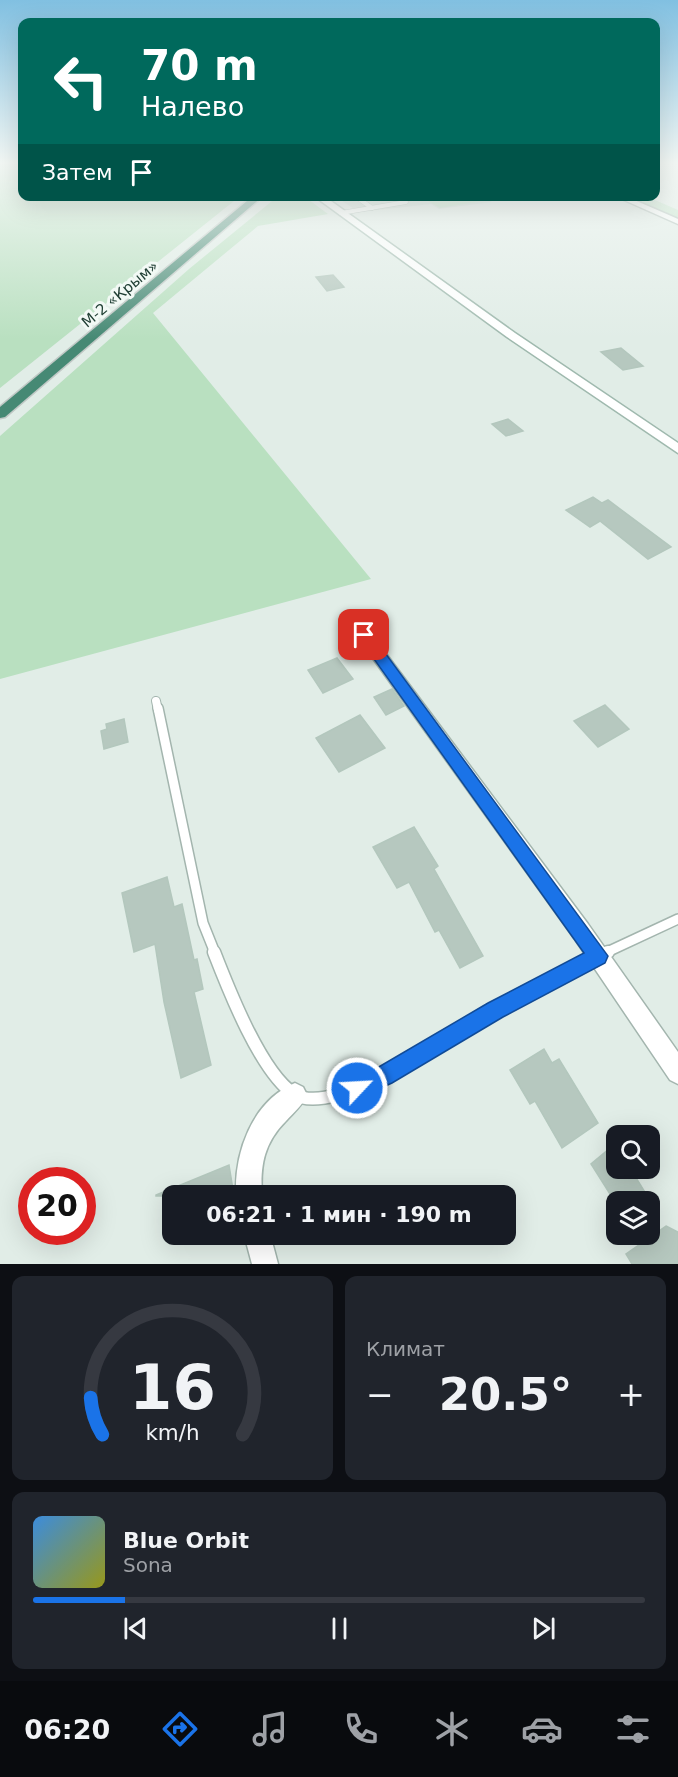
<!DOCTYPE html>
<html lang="ru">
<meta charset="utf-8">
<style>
:root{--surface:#171b24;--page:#20242c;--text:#f1f3f6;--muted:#9ea1a6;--line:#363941;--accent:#1a73e8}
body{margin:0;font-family:"DejaVu Sans",sans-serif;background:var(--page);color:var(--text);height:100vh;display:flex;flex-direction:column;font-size:22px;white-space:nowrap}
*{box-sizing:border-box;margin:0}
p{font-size:20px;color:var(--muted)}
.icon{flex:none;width:33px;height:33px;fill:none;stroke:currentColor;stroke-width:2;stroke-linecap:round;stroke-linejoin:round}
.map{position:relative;height:1264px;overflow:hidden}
.side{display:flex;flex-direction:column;gap:12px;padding:12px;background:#0d0f14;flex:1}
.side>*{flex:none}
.hud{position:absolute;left:18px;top:18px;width:642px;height:183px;border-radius:12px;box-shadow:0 6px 24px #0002;background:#00695c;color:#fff;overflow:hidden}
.buttons{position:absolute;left:606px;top:1125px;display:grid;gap:12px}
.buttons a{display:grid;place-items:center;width:54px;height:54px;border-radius:12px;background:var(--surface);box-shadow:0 6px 24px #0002;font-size:30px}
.speed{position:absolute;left:18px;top:1167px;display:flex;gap:12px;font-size:30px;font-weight:700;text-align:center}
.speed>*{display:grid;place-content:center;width:78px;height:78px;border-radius:50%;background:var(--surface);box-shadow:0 6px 24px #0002;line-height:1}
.speed .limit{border:9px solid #d22;background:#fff;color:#111}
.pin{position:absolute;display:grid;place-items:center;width:51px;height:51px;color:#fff;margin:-26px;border-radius:12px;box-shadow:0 3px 9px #0006}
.me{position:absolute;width:66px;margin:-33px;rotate:65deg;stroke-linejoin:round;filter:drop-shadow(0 0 4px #0008)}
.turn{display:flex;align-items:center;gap:21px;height:126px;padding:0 24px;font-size:27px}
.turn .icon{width:78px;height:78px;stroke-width:2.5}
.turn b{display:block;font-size:42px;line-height:51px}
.then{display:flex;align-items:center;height:57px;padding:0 24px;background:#0003;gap:12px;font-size:22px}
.big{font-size:45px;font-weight:600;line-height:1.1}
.side .tile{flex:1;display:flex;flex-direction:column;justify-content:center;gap:9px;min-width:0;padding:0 21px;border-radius:12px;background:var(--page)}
.side .dial{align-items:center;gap:0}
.dial svg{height:156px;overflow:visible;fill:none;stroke:var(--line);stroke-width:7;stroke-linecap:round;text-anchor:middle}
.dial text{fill:var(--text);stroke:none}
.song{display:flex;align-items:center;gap:18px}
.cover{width:72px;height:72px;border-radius:9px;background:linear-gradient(135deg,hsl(210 70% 55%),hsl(60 70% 35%))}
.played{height:6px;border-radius:3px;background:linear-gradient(90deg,var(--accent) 15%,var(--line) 15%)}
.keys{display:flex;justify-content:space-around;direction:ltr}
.heat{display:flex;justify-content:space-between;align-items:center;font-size:33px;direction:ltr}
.side .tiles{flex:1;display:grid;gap:12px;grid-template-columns:1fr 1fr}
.tile:last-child{grid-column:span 2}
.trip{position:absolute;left:162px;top:1185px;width:354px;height:60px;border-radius:12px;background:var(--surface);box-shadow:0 6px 24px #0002;font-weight:600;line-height:60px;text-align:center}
.menu{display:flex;height:96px;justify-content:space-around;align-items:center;background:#090b0e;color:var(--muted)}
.menu .icon{width:42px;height:42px}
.menu .selected{color:var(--accent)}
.menu b{font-size:27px;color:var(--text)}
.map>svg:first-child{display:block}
.built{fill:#cfddd5}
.green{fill:#b9e0c0}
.building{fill:#b6c8bf;stroke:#b3c7bd;stroke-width:1.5}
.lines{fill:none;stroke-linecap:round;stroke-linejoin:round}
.service-far3-casing{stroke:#a3b5ae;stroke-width:5}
.service-far2-casing{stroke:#a3b5ae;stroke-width:10}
.service-far1-casing{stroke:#a3b5ae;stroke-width:12}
.service-casing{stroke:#a3b5ae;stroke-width:15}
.minor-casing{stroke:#a3b5ae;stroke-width:3}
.secondary-casing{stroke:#9fb9ae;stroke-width:3}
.trunk-casing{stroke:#c1c9c6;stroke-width:3}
.service-far3{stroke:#fff;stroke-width:4}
.service-far2{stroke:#fff;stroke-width:8}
.service-far1{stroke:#fff;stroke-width:9}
.service{stroke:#fff;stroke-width:12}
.minor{fill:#fff;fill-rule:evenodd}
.secondary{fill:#fff;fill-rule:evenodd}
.trunk{fill:#468974;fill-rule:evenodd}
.route{fill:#1a73e8;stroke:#114b97;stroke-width:1.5}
.labels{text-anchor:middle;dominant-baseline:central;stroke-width:6;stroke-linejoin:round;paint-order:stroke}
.far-street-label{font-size:15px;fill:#203f34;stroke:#f2f9f5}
</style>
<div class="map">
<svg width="678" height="1264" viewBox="0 0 678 1264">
<rect width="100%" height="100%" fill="#e1ede7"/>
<!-- built -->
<path class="built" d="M482,196l10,6 -53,7 -8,-5 -72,8 -23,-15z"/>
<!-- green -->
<g class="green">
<path d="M0,162h22v34l217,1 -239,191z"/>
<path d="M277,197h28l23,17 -70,12 -105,87 218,266 -371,100v-243l189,-167z"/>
<path d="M421,197h53l8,4 -42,7z"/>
<path d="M626,197h22l30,13v9z"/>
</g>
<!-- building -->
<g class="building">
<path d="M333,275l11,12 -17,4 -11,-14z"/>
<path d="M621,348l22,18 -20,4 -22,-18z"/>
<path d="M508,419l15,12 -17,5 -14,-12z"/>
<path d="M593,497l9,6 6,-3 63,47 -23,12 -48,-38 -10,6 -24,-17z"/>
<path d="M337,658l16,21 -30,14 -15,-23z"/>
<path d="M392,689l12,17 -18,9 -12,-18z"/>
<path d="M605,705l24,24 -31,18 -24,-26z"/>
<path d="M360,715l25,33 -46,24 -23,-34z"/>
<path d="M124,719l4,23 -24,7 -3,-18 6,-2 -1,-5z"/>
<path d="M414,827l24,39 -4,3 49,87 -23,12 -21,-38 -4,2 -26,-50 -12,6 -24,-41z"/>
<path d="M167,877l7,30 8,-3 12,56 3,-1 6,30 -9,3 17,73 -30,13 -17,-76 -9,-58 -21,8 -12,-59z"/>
<path d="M544,1049l8,14 7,-4 39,64 -36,25 -27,-47 -5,3 -20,-34z"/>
<path d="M616,1143v25h14l21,34h-36l-24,-38z"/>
<path d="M229,1165l5,31h-78v-1z"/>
<path d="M666,1226l12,6v32h-46l-6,-10z"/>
</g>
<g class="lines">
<!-- service-far3 casing -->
<g class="service-far3-casing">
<g id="service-far3">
<path d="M355,196l17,12"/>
<path d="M341,213l65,-11"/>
</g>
</g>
<!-- service-far2 casing -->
<g class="service-far2-casing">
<path id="service-far2" d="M156,701l2,9"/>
</g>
<!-- service-far1 casing -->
<g class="service-far1-casing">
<g id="service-far1">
<path d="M158,708l45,215 12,30"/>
<path d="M605,953l73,-34"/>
</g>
</g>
<!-- service casing -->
<g class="service-casing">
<path id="service" d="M214,952c14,36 47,121 80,142 41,26 162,-63 200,-84 37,-21 76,-40 114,-58"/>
</g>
<!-- minor casing -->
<g class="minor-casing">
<g id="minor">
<path d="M615,196h10l53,23v5z"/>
<path d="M364,629l5,2 219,293 90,128v32l-8,-4 -96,-142 -215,-299 -3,-4 3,-4z"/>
<path d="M295,1083l8,4 4,8c-5,11 -13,17 -21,26 -22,22 -26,44 -24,75h-26c-2,-43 16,-95 59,-113z"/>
<path d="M244,1234h26l8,30h-26z"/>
</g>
</g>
<!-- secondary casing -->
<g class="secondary-casing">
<path id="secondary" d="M314,196h10l191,137 163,110v10l-171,-116z"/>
</g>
<!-- trunk casing -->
<g class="trunk-casing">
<path id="trunk" d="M253,196h10l-258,221 -5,1v-11z"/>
</g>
<!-- service-far3 -->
<use href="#service-far3" class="service-far3"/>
<!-- service-far2 -->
<use href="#service-far2" class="service-far2"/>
<!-- service-far1 -->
<use href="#service-far1" class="service-far1"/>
<!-- service -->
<use href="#service" class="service"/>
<!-- minor -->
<use href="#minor" class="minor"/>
<!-- secondary -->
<use href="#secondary" class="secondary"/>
<!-- trunk -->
<use href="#trunk" class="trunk"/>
</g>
<!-- sky -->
<linearGradient id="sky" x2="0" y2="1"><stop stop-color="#81c0e1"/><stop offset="0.48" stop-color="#f2f7f4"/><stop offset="1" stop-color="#f2f7f4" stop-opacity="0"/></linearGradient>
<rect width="678" height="339" fill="url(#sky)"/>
<!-- route -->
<path class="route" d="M364,630l5,1 239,325 -3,7 -102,54 -111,66 -35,16 -7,-3 -3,-8 3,-7 27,-13 111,-65 96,-50 -225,-315 -2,-3 2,-4z"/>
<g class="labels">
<!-- far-street labels -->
<g class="far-street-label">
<text transform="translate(120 294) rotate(-40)">М-2 «Крым»</text>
</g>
</g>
</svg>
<div class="buttons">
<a><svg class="icon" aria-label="search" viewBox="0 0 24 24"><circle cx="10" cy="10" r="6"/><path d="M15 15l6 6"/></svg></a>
<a><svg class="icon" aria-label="layers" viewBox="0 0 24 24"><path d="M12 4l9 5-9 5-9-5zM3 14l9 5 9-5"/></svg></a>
</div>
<div class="speed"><div class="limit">20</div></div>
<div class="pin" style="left:364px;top:635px;background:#d93025"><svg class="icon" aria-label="arrive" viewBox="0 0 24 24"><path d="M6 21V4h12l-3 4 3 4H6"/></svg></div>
<svg class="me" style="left:357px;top:1088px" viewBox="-20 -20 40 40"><circle r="17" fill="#1a73e8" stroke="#fff" stroke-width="3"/><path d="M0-11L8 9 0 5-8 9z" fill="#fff"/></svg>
<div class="trip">06:21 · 1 мин · 190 m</div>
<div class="hud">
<div class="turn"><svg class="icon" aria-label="left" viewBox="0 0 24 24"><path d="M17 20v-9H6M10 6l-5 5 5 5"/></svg><div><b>70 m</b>Налево</div></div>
<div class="then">Затем<svg class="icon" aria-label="arrive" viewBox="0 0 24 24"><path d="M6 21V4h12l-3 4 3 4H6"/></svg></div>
</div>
</div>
<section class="side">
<div class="tiles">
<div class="tile dial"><svg viewBox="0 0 100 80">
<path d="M14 69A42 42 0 1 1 86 69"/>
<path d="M14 69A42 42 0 0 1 8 50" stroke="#1a73e8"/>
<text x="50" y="56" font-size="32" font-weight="700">16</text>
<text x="50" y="72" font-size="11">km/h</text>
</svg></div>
<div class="tile"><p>Климат</p>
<div class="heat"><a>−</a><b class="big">20.5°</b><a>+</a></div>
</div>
<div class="tile">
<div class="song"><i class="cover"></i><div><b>Blue Orbit</b><p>Sona</p></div></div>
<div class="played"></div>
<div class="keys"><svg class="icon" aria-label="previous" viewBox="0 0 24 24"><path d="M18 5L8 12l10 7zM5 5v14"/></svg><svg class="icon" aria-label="pause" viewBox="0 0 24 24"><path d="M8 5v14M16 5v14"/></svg><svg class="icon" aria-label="next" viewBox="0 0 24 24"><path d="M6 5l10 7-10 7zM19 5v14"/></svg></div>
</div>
</div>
</section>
<nav class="menu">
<b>06:20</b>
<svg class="icon selected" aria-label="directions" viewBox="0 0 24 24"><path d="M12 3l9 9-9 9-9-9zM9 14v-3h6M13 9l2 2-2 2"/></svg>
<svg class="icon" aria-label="music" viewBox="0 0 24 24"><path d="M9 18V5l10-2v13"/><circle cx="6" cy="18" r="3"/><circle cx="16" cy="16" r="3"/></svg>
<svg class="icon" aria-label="phone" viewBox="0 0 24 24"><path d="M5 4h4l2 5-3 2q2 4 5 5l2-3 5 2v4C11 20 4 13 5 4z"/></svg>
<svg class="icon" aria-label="climate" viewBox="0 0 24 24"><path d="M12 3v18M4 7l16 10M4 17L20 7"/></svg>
<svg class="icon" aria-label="car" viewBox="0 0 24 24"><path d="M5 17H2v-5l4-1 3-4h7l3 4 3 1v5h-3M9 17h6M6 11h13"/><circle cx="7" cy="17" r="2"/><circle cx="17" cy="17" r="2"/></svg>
<svg class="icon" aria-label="filters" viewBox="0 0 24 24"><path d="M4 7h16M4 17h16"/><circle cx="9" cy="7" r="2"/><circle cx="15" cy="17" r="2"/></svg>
</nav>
